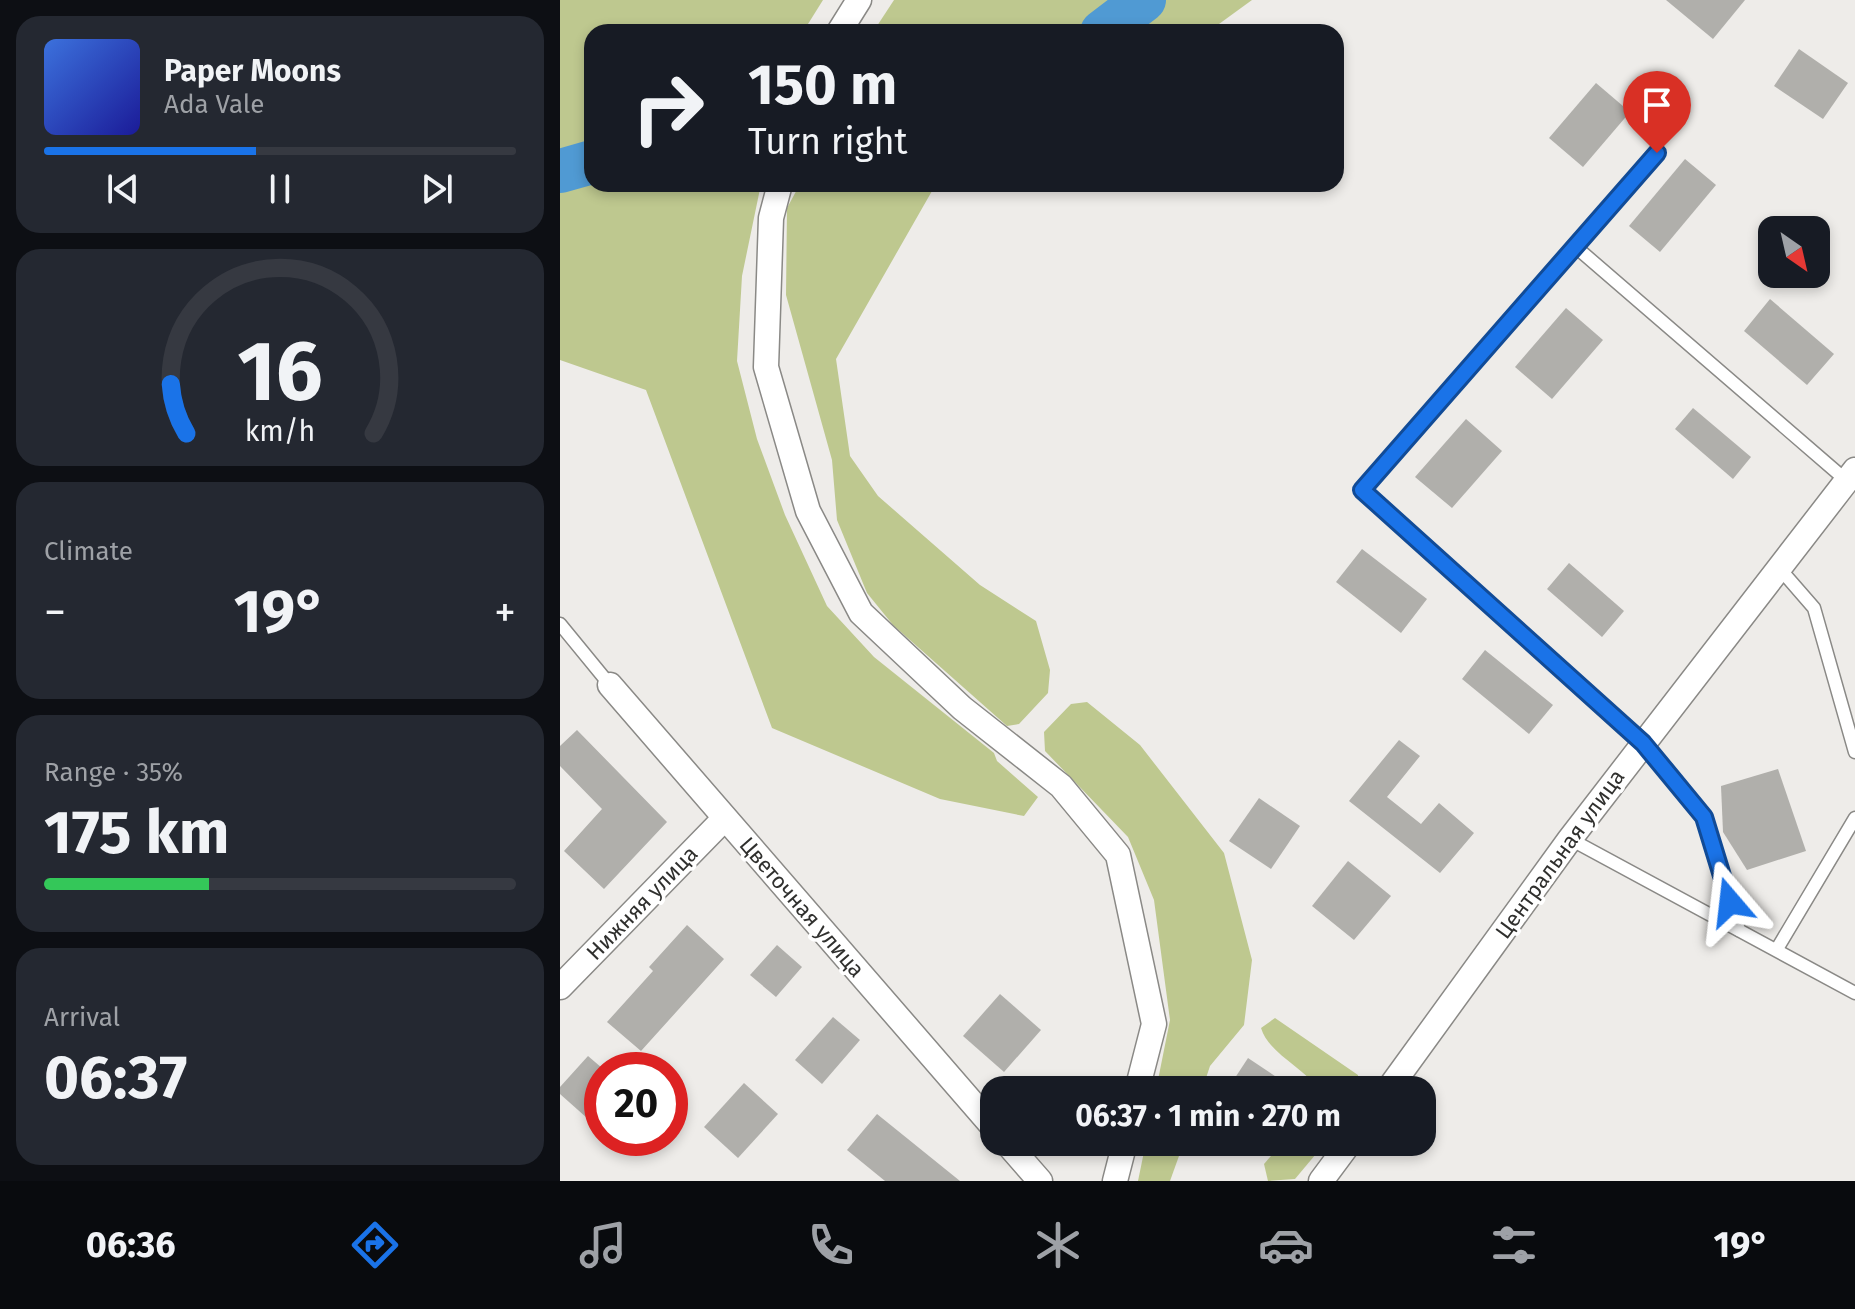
<!DOCTYPE html>
<meta charset="utf-8">
<style>
:root{--surface:#171b24;--page:#242831;--text:#f1f3f6;--muted:#9ea1a6;--line:#363941;--accent:#1a73e8}
body{margin:0;font-family:"Fira Sans",sans-serif;background:var(--page);color:var(--text);height:100vh;display:flex;flex-direction:column;font-size:30px;white-space:nowrap}
*{box-sizing:border-box;margin:0}
p{font-size:26px;color:var(--muted)}
.icon{flex:none;width:44px;height:44px;fill:none;stroke:currentColor;stroke-width:2;stroke-linecap:round;stroke-linejoin:round}
.map{position:relative;flex:1;overflow:hidden}
.panel{display:flex;flex-direction:column;gap:16px;padding:16px;background:#0d0f14;width:560px}
.panel>*{flex:none}
.banner{position:absolute;left:24px;top:24px;width:760px;height:168px;border-radius:24px;box-shadow:0 4px 12px #0003;background:#171b24;color:var(--text);overflow:hidden}
.needle{width:52px;rotate:146deg}
.fabs{position:absolute;left:1198px;top:216px;display:grid;gap:16px}
.fabs a{display:grid;place-items:center;width:72px;height:72px;border-radius:16px;background:var(--surface);box-shadow:0 4px 12px #0003;font-size:40px}
.speed{position:absolute;left:24px;top:1052px;display:flex;gap:16px;font-size:40px;font-weight:700;text-align:center}
.speed>*{display:grid;place-content:center;width:104px;height:104px;border-radius:50%;background:var(--surface);box-shadow:0 4px 12px #0003;line-height:1}
.speed .limit{border:12px solid #d22;background:#fff;color:#111}
.pin{position:absolute;display:grid;place-items:center;width:68px;height:68px;color:#fff;margin:-82px -34px;border-radius:50% 50% 50% 0;rotate:-45deg;box-shadow:0 0 8px #0007}
.pin .icon{rotate:45deg}
.me{position:absolute;width:88px;margin:-44px;rotate:343deg;stroke-linejoin:round;filter:drop-shadow(0 0 6px #0008)}
.turn{display:flex;align-items:center;gap:28px;height:168px;padding:0 32px;font-size:36px}
.turn .icon{width:104px;height:104px;stroke-width:2.5}
.turn b{display:block;font-size:56px;line-height:68px}
.big{font-size:60px;font-weight:700;line-height:1.1}
.panel .card{flex:1;display:flex;flex-direction:column;justify-content:center;gap:12px;min-width:0;padding:0 28px;border-radius:24px;background:var(--page)}
.panel .dial{align-items:center;gap:0}
.dial svg{height:208px;overflow:visible;fill:none;stroke:var(--line);stroke-width:7;stroke-linecap:round;text-anchor:middle}
.dial text{fill:var(--text);stroke:none}
.song{display:flex;align-items:center;gap:24px}
.cover{width:96px;height:96px;border-radius:12px;background:linear-gradient(135deg,hsl(220 70% 55%),hsl(240 70% 35%))}
.played{height:8px;border-radius:4px;background:linear-gradient(90deg,var(--accent) 45%,var(--line) 45%)}
.keys{display:flex;justify-content:space-around;direction:ltr}
.heat{display:flex;justify-content:space-between;align-items:center;font-size:44px;direction:ltr}
.charge{height:12px;border-radius:6px;background:linear-gradient(90deg,#34c759 35%,var(--line) 0)}
.trip{position:absolute;left:420px;top:1076px;width:456px;height:80px;border-radius:24px;background:var(--surface);box-shadow:0 4px 12px #0003;font-weight:700;line-height:80px;text-align:center}
.tabs{display:flex;height:128px;justify-content:space-around;align-items:center;background:#090b0e;color:var(--muted)}
.tabs .icon{width:56px;height:56px}
.tabs .current{color:var(--accent)}
.tabs b{font-size:36px;color:var(--text)}
main{display:flex;flex:1;min-height:0}
.map>svg:first-child{display:block}
.green{fill:#bec88f}
.lines{fill:none;stroke-linecap:round;stroke-linejoin:round}
.river{stroke:#509ad3;stroke-width:44}
.building{fill:#b0afab}
.service-casing{stroke:#8a8986;stroke-width:15}
.minor-casing{stroke:#8a8986;stroke-width:27}
.service{stroke:#fff;stroke-width:12}
.minor{stroke:#fff;stroke-width:24}
.route-casing{stroke:#114b97;stroke-width:20}
.route{stroke:#1a73e8;stroke-width:14}
.labels{text-anchor:middle;dominant-baseline:central;stroke-width:7;stroke-linejoin:round;paint-order:stroke}
.street-label{font-size:22px;fill:#30302e;stroke:#fff}
</style>
<main>
<section class="panel">
<div class="card">
<div class="song"><i class="cover"></i><div><b>Paper Moons</b><p>Ada Vale</p></div></div>
<div class="played"></div>
<div class="keys"><svg class="icon" aria-label="previous" viewBox="0 0 24 24"><path d="M18 5L8 12l10 7zM5 5v14"/></svg><svg class="icon" aria-label="pause" viewBox="0 0 24 24"><path d="M8 5v14M16 5v14"/></svg><svg class="icon" aria-label="next" viewBox="0 0 24 24"><path d="M6 5l10 7-10 7zM19 5v14"/></svg></div>
</div>
<div class="card dial"><svg viewBox="0 0 100 80">
<path d="M14 69A42 42 0 1 1 86 69"/>
<path d="M14 69A42 42 0 0 1 8 50" stroke="#1a73e8"/>
<text x="50" y="56" font-size="32" font-weight="700">16</text>
<text x="50" y="72" font-size="11">km/h</text>
</svg></div>
<div class="card"><p>Climate</p>
<div class="heat"><a>−</a><b class="big">19°</b><a>+</a></div>
</div>
<div class="card"><p>Range · 35%</p><b class="big">175 km</b><div class="charge"></div></div>
<div class="card"><p>Arrival</p><b class="big">06:37</b></div>
</section>
<div class="map">
<svg width="1295" height="1181" viewBox="0 0 1295 1181">
<rect width="100%" height="100%" fill="#eeece9"/>
<!-- green -->
<g class="green">
<path d="M0,0h263l-20,32h-211v152h169l-19,92 -5,85 20,78 28,76 42,91 47,51 120,96 3,8 41,36 -14,19 -84,-17 -168,-71 -126,-338 -86,-30z"/>
<path d="M334,0h358l-44,32h-335z"/>
<path d="M240,184h136l-100,175 14,97 28,40 102,89 56,36 14,49 -2,23 -29,31 -12,2 -114,-101 -26,-32 -30,-73 -5,-60 -46,-165 1,-87z"/>
<path d="M527,702l53,43 84,108 28,107 -8,65 -34,41 -8,24h-46l14,-70 -16,-120 -26,-63 -83,-86 -1,-19 27,-28z"/>
<path d="M715,1018l83,57v15h-39c-16,-24 -50,-36 -58,-62z"/>
<path d="M586,1142h38l-14,39h-32z"/>
<path d="M723,1142h43l-31,37 -27,2 -4,-17z"/>
</g>
<g class="lines">
<!-- river -->
<g class="river">
<path d="M542,32l42,-32"/>
<path d="M0,171l32,-9"/>
</g>
</g>
<!-- building -->
<g class="building">
<path d="M1106,0h79l-32,39z"/>
<path d="M1239,49l49,34 -25,36 -49,-33z"/>
<path d="M1036,83l34,29 -47,55 -34,-29z"/>
<path d="M1125,159l31,26 -56,67 -31,-26z"/>
<path d="M1210,299l64,55 -27,31 -63,-54z"/>
<path d="M1006,308l37,32 -51,59 -37,-32z"/>
<path d="M1133,408l58,49 -18,22 -58,-50z"/>
<path d="M906,419l36,32 -50,57 -37,-31z"/>
<path d="M802,549l65,50 -26,34 -65,-51z"/>
<path d="M1009,563l55,48 -22,26 -55,-48z"/>
<path d="M925,650l68,55 -24,29 -67,-55z"/>
<path d="M17,730l90,92 -63,67 -40,-38 38,-42 -42,-43v-20z"/>
<path d="M839,740l21,16 -33,41 34,27 18,-21 35,30 -34,40 -91,-72z"/>
<path d="M1218,769l28,82 -59,19 -24,-38 -2,-46z"/>
<path d="M699,798l41,28 -29,43 -42,-28z"/>
<path d="M788,861l43,35 -37,44 -42,-34z"/>
<path d="M127,925l37,34 -83,92 -34,-29 46,-51 -4,-4z"/>
<path d="M217,945l25,22 -26,30 -26,-22z"/>
<path d="M440,994l41,36 -37,42 -41,-36z"/>
<path d="M273,1017l27,23 -38,44 -27,-24z"/>
<path d="M28,1056l14,12v32l-15,18 -27,-24v-7z"/>
<path d="M688,1058l48,32h-69z"/>
<path d="M184,1083l34,31 -40,44 -34,-31z"/>
<path d="M317,1114l83,67h-75l-38,-31z"/>
</g>
<g class="lines">
<!-- service casing -->
<g class="service-casing">
<g id="service">
<path d="M1097,153l-295,337 281,253 61,74 35,113"/>
<path d="M1017,248l270,233"/>
<path d="M1220,569l34,39 41,144"/>
<path d="M0,624l50,61"/>
<path d="M1010,839l285,154"/>
<path d="M1217,949l78,-131"/>
</g>
</g>
<!-- minor casing -->
<g class="minor-casing">
<g id="minor">
<path d="M279,32l20,-32"/>
<path d="M220,184l-9,34 -5,149 42,144 53,102 101,95 99,78 57,69 36,169 -17,66"/>
<path d="M50,685l384,443"/>
<path d="M0,987l164,-168"/>
<path d="M828,1090l182,-251 285,-369"/>
<path d="M446,1142l34,39"/>
<path d="M555,1181l10,-39"/>
<path d="M761,1181l29,-39"/>
</g>
</g>
<!-- service -->
<use href="#service" class="service"/>
<!-- minor -->
<use href="#minor" class="minor"/>
</g>
<g class="lines">
<!-- route casing -->
<g class="route-casing">
<path id="route" d="M1097,153l-295,337 281,253 61,74 26,85"/>
</g>
<!-- route -->
<use href="#route" class="route"/>
</g>
<g class="labels">
<!-- street labels -->
<g class="street-label">
<text transform="translate(1000 854) rotate(-54)">Центральная улица</text>
<text transform="translate(82 903) rotate(-46)">Нижняя улица</text>
<text transform="translate(242 907) rotate(49)">Цветочная улица</text>
</g>
</g>
</svg>
<div class="fabs">
<a><svg class="needle" viewBox="-14 -14 28 28"><path d="M0-13l5 13h-10z" fill="#e53935"/><path d="M0 13l5-13h-10z" fill="#9ea1a6"/></svg></a>
</div>
<div class="speed"><div class="limit">20</div></div>
<div class="pin" style="left:1097px;top:153px;background:#d93025"><svg class="icon" aria-label="arrive" viewBox="0 0 24 24"><path d="M6 21V4h12l-3 4 3 4H6"/></svg></div>
<svg class="me" style="left:1170px;top:902px" viewBox="-20 -20 40 40"><path d="M0-17L14 15 0 8-14 15z" fill="#1a73e8" stroke="#fff" stroke-width="4"/></svg>
<div class="trip">06:37 · 1 min · 270 m</div>
<div class="banner">
<div class="turn"><svg class="icon" aria-label="right" viewBox="0 0 24 24"><path d="M7 20v-9h11M14 6l5 5-5 5"/></svg><div><b>150 m</b>Turn right</div></div>
</div>
</div>
</main>
<nav class="tabs">
<b>06:36</b>
<svg class="icon current" aria-label="directions" viewBox="0 0 24 24"><path d="M12 3l9 9-9 9-9-9zM9 14v-3h6M13 9l2 2-2 2"/></svg>
<svg class="icon" aria-label="music" viewBox="0 0 24 24"><path d="M9 18V5l10-2v13"/><circle cx="6" cy="18" r="3"/><circle cx="16" cy="16" r="3"/></svg>
<svg class="icon" aria-label="phone" viewBox="0 0 24 24"><path d="M5 4h4l2 5-3 2q2 4 5 5l2-3 5 2v4C11 20 4 13 5 4z"/></svg>
<svg class="icon" aria-label="climate" viewBox="0 0 24 24"><path d="M12 3v18M4 7l16 10M4 17L20 7"/></svg>
<svg class="icon" aria-label="car" viewBox="0 0 24 24"><path d="M5 17H2v-5l4-1 3-4h7l3 4 3 1v5h-3M9 17h6M6 11h13"/><circle cx="7" cy="17" r="2"/><circle cx="17" cy="17" r="2"/></svg>
<svg class="icon" aria-label="filters" viewBox="0 0 24 24"><path d="M4 7h16M4 17h16"/><circle cx="9" cy="7" r="2"/><circle cx="15" cy="17" r="2"/></svg>
<b>19°</b>
</nav>
